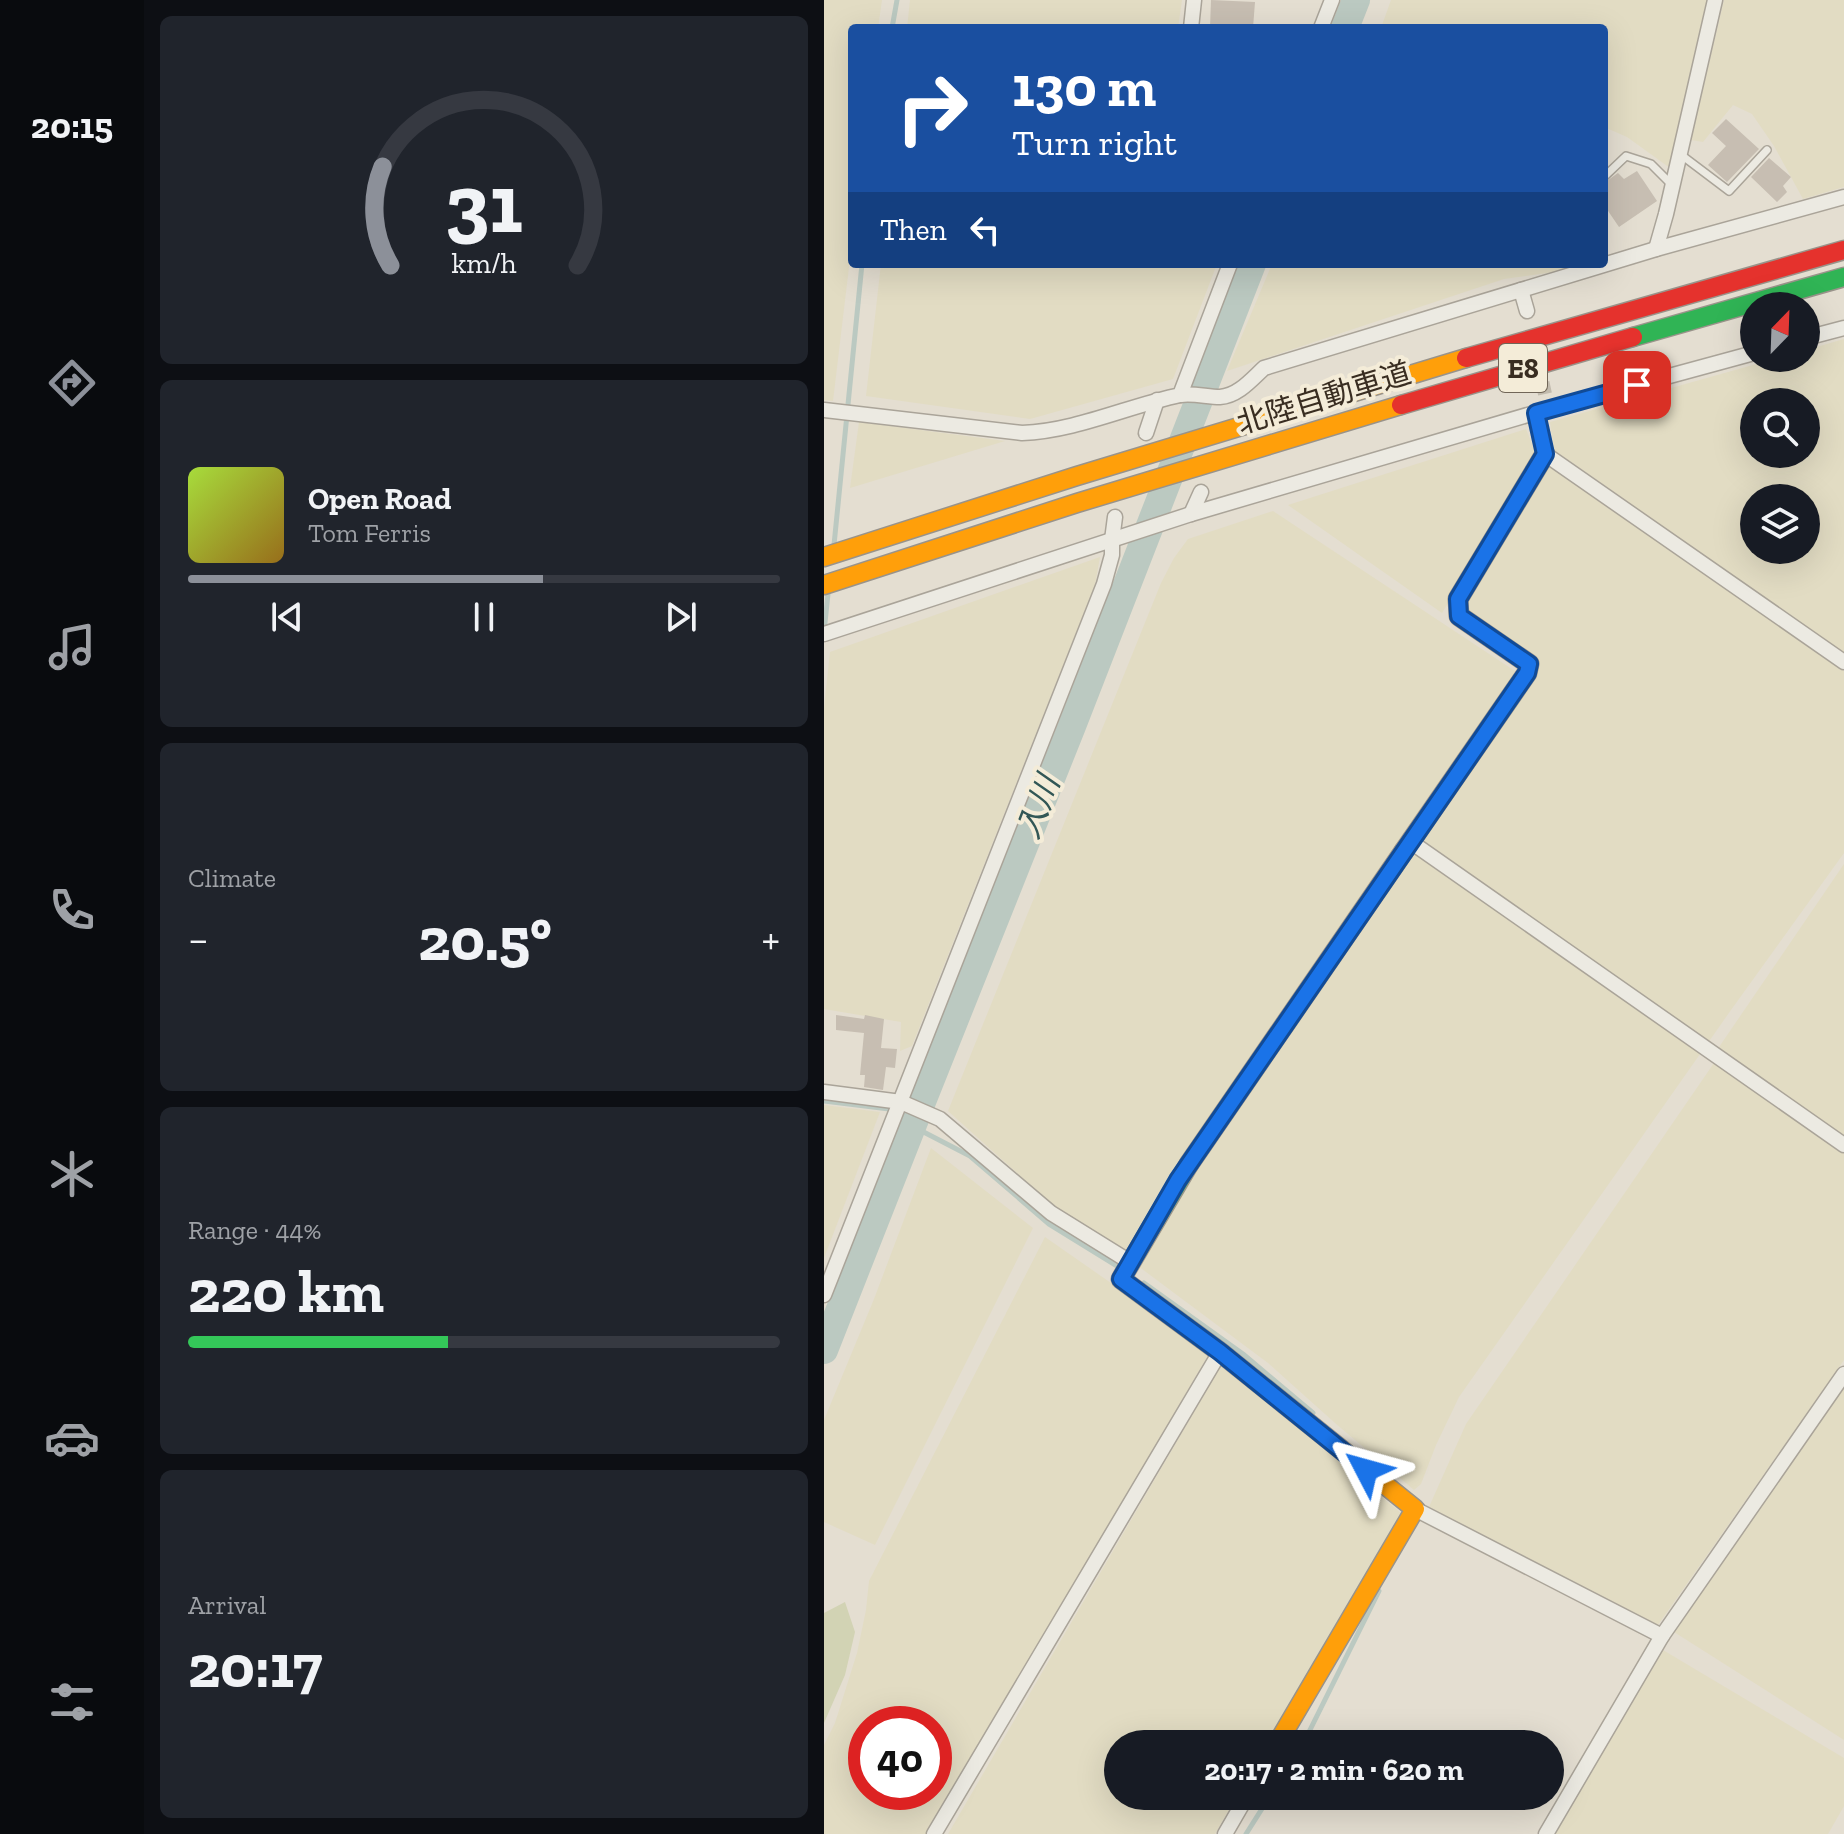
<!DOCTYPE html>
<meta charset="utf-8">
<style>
:root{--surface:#171b24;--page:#20242c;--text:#f1f3f6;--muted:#9ea1a6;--line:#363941;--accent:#8c9099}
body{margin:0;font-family:"Zilla Slab","Noto Sans JP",serif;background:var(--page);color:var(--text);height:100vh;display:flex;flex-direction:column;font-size:30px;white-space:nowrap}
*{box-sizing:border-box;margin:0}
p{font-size:26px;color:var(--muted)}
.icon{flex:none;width:44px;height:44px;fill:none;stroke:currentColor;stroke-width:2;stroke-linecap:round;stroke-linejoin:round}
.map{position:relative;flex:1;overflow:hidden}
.panel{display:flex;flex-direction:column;gap:16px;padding:16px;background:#0d0f14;width:680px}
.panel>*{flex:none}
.top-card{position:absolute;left:24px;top:24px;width:760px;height:244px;border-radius:8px;box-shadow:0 8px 32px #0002;background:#1a4fa0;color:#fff;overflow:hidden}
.needle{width:52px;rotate:23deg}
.tools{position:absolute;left:916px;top:292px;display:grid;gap:16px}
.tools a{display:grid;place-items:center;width:80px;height:80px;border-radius:50%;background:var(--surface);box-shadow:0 8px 32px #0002;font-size:40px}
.speed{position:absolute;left:24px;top:1706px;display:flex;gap:16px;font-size:40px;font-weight:700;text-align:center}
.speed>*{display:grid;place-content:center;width:104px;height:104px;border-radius:50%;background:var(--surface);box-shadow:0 8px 32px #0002;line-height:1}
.speed .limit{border:12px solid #d22;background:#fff;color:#111}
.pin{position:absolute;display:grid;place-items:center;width:68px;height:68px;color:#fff;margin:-34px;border-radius:16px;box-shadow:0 4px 12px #0006}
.me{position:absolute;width:88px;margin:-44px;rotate:309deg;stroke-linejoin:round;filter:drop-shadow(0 0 6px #0008)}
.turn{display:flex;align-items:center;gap:28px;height:168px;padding:0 32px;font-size:36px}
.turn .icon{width:104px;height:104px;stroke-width:2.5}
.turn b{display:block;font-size:56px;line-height:68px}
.then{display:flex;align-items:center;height:76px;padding:0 32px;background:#0003;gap:16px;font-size:30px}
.big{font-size:60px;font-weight:700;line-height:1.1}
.panel .widget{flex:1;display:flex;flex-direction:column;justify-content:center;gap:12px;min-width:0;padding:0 28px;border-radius:12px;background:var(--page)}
.panel .dial{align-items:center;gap:0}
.dial svg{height:208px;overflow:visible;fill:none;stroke:var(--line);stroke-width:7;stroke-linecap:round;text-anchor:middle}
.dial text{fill:var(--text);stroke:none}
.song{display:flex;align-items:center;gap:24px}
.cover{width:96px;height:96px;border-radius:12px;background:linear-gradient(135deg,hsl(80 70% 55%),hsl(40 70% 35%))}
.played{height:8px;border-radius:4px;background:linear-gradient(90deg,var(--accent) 60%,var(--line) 60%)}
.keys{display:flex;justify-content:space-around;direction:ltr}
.heat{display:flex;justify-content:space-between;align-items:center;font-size:44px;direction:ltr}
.charge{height:12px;border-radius:6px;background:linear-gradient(90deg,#34c759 44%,var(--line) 0)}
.trip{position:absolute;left:280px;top:1730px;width:460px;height:80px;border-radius:40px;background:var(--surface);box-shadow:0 8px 32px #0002;font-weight:700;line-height:80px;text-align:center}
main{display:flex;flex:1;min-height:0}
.tab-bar{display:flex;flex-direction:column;width:144px;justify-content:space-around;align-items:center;background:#090b0e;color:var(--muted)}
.tab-bar .icon{width:56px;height:56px}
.tab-bar .active{color:var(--accent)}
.tab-bar b{font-size:36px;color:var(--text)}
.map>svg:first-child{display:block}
.farmland{fill:#e2dcc3;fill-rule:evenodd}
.green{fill:#d2d3b4}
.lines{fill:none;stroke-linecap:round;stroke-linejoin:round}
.stream{stroke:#bbc9c1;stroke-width:5}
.river{stroke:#bbc9c1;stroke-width:28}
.building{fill:#c7beb2}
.street-tunnel{stroke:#c2bbae;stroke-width:14;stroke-dasharray:14 7;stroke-linecap:butt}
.lane-casing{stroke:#aaa499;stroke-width:10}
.street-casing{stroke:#aaa499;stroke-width:17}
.fast-casing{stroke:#99938a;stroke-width:21}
.slow-casing{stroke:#99938a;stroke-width:21}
.jam-casing{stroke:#99938a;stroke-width:21}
.lane{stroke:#eceae2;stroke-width:7}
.street{stroke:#eceae2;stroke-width:14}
.fast{stroke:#30b455;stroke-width:18}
.slow{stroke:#ff9f0a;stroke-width:18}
.jam{stroke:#e5322d;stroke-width:18}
.route-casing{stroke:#114b97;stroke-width:20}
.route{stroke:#1a73e8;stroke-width:14}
.labels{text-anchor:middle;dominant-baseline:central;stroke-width:8;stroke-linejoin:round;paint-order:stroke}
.shield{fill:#f4ecd8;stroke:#716658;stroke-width:2}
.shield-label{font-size:28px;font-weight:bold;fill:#392d21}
.street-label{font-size:30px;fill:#392d21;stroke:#f4ecd8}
.water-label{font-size:32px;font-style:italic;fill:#325756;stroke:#f4ecd8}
</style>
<main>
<nav class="tab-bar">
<b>20:15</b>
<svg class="icon active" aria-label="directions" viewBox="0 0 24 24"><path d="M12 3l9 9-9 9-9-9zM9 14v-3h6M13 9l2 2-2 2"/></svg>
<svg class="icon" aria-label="music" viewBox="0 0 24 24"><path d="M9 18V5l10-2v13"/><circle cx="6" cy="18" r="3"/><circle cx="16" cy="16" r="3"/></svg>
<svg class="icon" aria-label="phone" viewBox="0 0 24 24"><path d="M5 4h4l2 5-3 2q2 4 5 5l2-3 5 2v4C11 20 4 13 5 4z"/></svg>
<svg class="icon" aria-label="climate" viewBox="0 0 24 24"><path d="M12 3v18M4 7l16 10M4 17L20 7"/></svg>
<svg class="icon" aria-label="car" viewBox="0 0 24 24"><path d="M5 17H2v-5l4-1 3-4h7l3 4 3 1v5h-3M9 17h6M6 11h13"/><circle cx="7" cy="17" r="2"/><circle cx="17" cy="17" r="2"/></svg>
<svg class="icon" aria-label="filters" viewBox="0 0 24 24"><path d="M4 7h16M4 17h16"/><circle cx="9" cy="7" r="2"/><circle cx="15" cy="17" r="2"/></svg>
</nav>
<section class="panel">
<div class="widget dial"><svg viewBox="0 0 100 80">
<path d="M14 69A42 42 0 1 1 86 69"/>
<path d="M14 69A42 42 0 0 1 11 31" stroke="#8c9099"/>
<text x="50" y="56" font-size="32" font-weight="700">31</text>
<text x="50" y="72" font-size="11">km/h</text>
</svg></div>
<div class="widget">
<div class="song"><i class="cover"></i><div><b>Open Road</b><p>Tom Ferris</p></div></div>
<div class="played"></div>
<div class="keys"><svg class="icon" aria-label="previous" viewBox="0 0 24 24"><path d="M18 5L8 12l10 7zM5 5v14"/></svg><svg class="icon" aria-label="pause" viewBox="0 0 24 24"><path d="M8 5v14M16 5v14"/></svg><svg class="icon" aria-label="next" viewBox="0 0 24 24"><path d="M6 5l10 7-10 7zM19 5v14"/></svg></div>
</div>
<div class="widget"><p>Climate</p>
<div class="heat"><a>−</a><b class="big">20.5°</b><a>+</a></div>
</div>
<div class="widget"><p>Range · 44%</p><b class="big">220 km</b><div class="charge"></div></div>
<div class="widget"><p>Arrival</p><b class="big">20:17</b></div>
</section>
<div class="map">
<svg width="1020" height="1834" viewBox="0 0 1020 1834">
<rect width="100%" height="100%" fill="#e4ded1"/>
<!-- farmland -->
<g class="farmland">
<path d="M0,0h58l-4,28h-26v214l-19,159 -9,-1z"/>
<path d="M86,0h272l-4,28h-271z"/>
<path d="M567,0h318l-39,168 -43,-31 -23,-10v-99h-223z"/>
<path d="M900,0h120v187l-41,12 -29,-53 -22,-32 -19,-9 -30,37 -12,-2z"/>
<path d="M57,264h336l-44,115 -143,40 -164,-23z"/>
<path d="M448,264h311l-22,7 -57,8 -277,92z"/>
<path d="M1020,339v314l-290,-203 -4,-28 228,-64h28v-8zM930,402h52v52h-52zM930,498h52v52h-52z"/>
<path d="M35,422l146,19 -155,47z"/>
<path d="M702,429l11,27 -95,157 -154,-108z"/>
<path d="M723,465l297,206v182l-113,157 -272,387 -23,48 -15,39 -7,6 -79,-67 -67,-60 -130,-97 40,-73 130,-186 232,-341 -85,-56z"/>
<path d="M449,511l248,164 -394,577 -69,-42 -110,-99 213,-528 13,-25 14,-19z"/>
<path d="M276,557l-5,28 -183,461 -12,5 1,-29 -77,-13v-301l6,-56z"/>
<path d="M1020,864v272l-127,-86z"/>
<path d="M890,1063l130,90v207l-186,265 -229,-118 37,-83z"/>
<path d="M0,1105l56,7 -56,146z"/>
<path d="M107,1148l102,80 -158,317 -51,-23v-102l50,-121z"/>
<path d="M221,1237l165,115 -209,358 -75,124h-102v-89l11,-22 22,-70 9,-43 3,-29zM42,1724h68v68h-68z"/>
<path d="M398,1364l179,149 -134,231h-149v52h119l-22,38h-267z"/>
<path d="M1020,1384v356l-170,-108z"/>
<path d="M839,1650l181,108v48l-16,28h-273z"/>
</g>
<!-- green -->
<path class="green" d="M21,1602l10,30 -10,43 -21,48v-110z"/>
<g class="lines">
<!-- stream -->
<g class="stream">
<path d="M68,28l5,-28"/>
<path d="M10,545l28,-281"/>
<path d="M0,632l4,-38"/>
<path d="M0,1101l65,8 26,10"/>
<path d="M88,1126l58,30 79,68 73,45"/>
<path d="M320,1283l99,71 70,59"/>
<path d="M479,1744l76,-153"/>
<path d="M422,1834l24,-38"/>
</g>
<!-- river -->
<g class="river">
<path d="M521,28l11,-28"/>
<path d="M0,1350l91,-231 157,-393 180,-462"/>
</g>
</g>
<!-- building -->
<g class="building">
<path d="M387,0l44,2 -2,26h-43z"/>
<path d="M902,119l33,30 -32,33 -19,-17 18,-19 -14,-13z"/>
<path d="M945,158l22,19 -8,9 4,6 -10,10 -26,-25z"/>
<path d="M813,171l20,30 -38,26 -15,-22v-22l14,-10 6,6z"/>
<path d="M12,1015l28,4 1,-4 19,4 -3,29 16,1 -2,19 -9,-1 -3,23 -19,-3 1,-12h-5l4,-42 -28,-3z"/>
</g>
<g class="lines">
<!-- street-tunnel -->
<path class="street-tunnel" d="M714,362l7,32"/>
<!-- lane casing -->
<g class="lane-casing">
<g id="lane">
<path d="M856,154l49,37 38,-41"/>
<path d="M780,177l22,-21 25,8 20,20"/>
</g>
</g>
<!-- street casing -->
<g class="street-casing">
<g id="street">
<path d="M367,28l3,-28"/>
<path d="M497,28l11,-28"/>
<path d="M832,249l10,-35 49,-214"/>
<path d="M697,290l6,21"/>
<path d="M982,338l38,-10"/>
<path d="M356,395c14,-2 27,2 40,2 18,-1 32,-18 44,-29l392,-119 188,-52"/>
<path d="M0,410l198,23c54,-2 106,-27 158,-38l50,-131"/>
<path d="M712,413l9,41 299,208"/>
<path d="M322,433l11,-33"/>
<path d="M367,514l10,-22"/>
<path d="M0,634l367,-120 357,-105 206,-56"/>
<path d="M587,842l433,303"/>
<path d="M0,1092l77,10 39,17 111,94 79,49"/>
<path d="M0,1295l280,-711 8,-29v-15l3,-23"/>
<path d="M591,1509l247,127 -116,198"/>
<path d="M838,1636l182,-262"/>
<path d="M110,1834l286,-482"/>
<path d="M401,1834l22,-38"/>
</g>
</g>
<!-- fast casing -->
<g class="fast-casing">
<g id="fast">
<path d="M809,337l211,-60"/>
<path d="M365,1164l-68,115 99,73 159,128"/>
</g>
</g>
<!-- slow casing -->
<g class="slow-casing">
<g id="slow">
<path d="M0,557l253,-81 389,-118"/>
<path d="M0,585l253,-82 324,-98"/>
<path d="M365,1164l215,-313"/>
<path d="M453,1744l138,-235 -36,-29"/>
</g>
</g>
<!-- jam casing -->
<g class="jam-casing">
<g id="jam">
<path d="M642,358l378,-108"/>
<path d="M577,405l232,-68"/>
<path d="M580,851l123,-178 2,-9 -70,-48 -1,-17 87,-145"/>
</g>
</g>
<!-- lane -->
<use href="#lane" class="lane"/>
<!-- street -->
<use href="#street" class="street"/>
<!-- fast -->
<use href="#fast" class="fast"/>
<!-- slow -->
<use href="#slow" class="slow"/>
<!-- jam -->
<use href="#jam" class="jam"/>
</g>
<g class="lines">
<!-- route casing -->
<g class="route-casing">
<path id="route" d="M542,1470l-146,-118 -99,-73 57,-99 349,-507 2,-9 -70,-48 -1,-17 87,-145 -9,-41 101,-28"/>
</g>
<!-- route -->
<use href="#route" class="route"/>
</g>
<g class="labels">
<!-- shield labels -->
<rect class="shield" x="675" y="344" width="48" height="48" rx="6"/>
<g class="shield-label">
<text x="699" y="368">E8</text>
</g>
<!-- street labels -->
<g class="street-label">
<text transform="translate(500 398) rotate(-17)">北陸自動車道</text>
</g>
<!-- water labels -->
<g class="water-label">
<text transform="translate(214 807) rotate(-69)">入川</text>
</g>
</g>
</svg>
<div class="tools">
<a><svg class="needle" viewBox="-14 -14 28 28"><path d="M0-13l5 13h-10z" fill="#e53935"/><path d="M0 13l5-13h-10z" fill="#9ea1a6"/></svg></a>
<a><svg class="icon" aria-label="search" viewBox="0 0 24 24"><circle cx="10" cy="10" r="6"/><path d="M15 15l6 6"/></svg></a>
<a><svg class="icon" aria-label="layers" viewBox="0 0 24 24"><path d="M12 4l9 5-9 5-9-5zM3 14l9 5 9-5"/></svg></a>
</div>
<div class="speed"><div class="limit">40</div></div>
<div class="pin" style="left:813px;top:385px;background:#d93025"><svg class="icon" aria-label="arrive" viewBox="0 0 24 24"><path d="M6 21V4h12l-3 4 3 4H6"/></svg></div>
<svg class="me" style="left:542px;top:1470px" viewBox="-20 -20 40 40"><path d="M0-17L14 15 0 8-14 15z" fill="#1a73e8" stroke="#fff" stroke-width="4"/></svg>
<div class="trip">20:17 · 2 min · 620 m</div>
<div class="top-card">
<div class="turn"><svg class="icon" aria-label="right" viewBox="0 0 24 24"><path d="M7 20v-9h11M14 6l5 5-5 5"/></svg><div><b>130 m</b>Turn right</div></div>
<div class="then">Then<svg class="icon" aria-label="left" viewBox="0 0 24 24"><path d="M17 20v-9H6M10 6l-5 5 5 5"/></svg></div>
</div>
</div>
</main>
